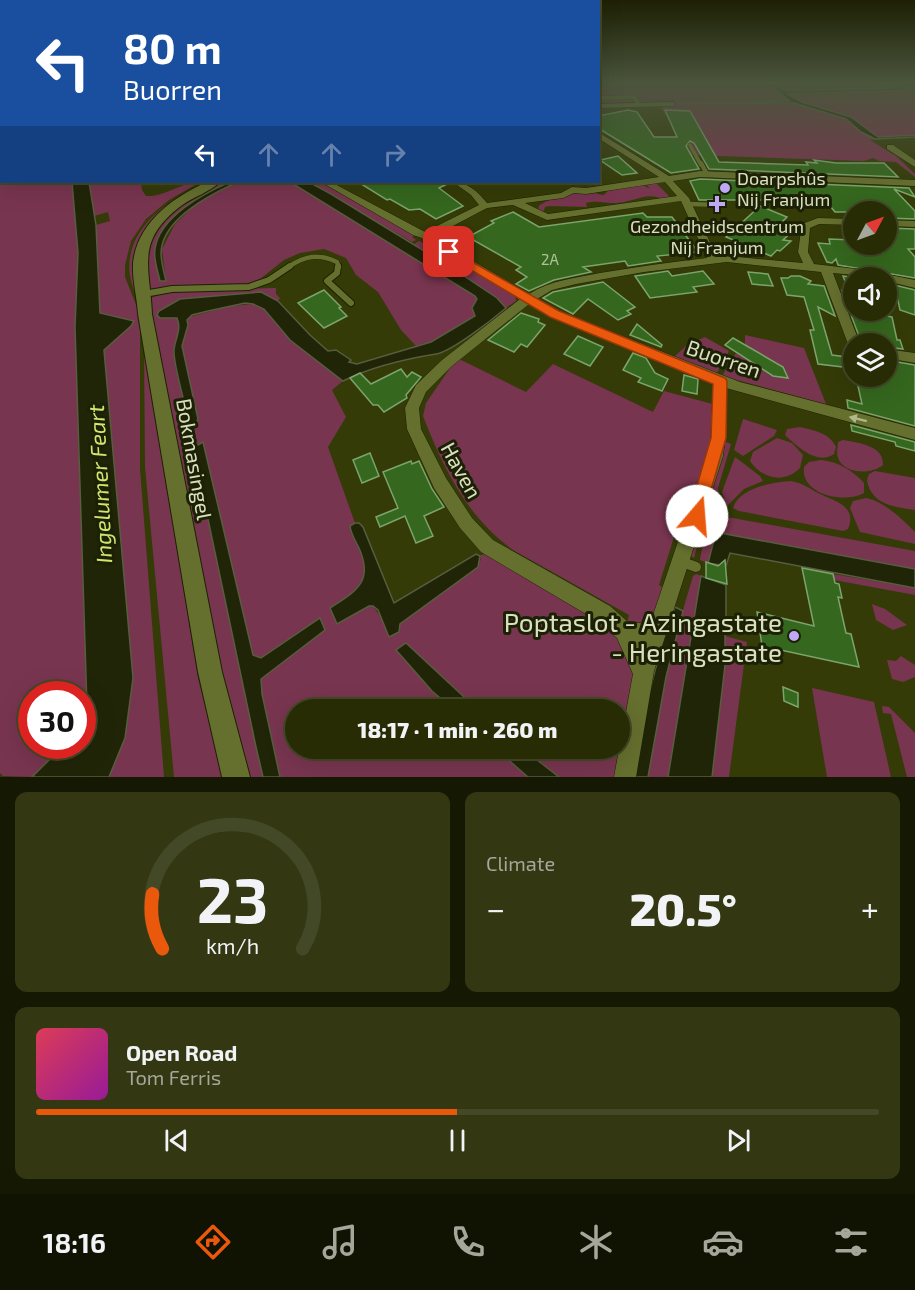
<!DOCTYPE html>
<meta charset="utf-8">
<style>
:root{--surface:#272c05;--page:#333813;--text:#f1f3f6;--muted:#a4a79a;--line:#434827;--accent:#ea580c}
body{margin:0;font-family:"Exo 2",sans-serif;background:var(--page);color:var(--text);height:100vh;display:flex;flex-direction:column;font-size:22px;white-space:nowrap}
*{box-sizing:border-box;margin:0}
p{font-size:20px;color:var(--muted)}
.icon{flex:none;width:33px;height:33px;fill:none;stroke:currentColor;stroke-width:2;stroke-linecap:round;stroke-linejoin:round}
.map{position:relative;height:777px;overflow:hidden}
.sheet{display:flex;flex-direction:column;gap:15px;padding:15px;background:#151803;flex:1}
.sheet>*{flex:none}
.top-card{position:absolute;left:0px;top:0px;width:600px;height:183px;box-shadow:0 6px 24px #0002,0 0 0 2px var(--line);background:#1a4fa0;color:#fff;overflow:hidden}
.needle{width:39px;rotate:49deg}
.fabs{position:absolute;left:843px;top:201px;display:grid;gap:12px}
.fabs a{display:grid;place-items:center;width:54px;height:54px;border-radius:50%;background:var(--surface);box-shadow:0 6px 24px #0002,0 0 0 2px var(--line);font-size:30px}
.speed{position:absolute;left:18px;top:681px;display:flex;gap:12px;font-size:30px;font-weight:700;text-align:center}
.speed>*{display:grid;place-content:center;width:78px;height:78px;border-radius:50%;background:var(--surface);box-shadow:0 6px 24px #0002,0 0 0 2px var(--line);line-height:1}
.speed .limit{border:9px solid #d22;background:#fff;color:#111}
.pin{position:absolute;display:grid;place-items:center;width:51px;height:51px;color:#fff;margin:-26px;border-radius:12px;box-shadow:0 3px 9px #0006}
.me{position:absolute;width:66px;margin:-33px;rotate:18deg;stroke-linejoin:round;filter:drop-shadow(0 0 4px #0008)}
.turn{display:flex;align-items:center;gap:21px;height:126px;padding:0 24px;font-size:27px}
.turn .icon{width:78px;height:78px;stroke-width:2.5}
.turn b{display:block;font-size:42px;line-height:51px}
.lanes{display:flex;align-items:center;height:57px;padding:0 24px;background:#0003;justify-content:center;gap:30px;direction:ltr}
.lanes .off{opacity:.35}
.big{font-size:45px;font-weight:800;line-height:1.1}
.sheet .widget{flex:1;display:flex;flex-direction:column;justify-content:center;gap:9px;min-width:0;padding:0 21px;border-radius:12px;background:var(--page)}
.sheet .dial{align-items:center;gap:0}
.dial svg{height:156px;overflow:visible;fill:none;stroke:var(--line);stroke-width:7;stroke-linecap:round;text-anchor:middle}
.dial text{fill:var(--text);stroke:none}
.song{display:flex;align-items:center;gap:18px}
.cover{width:72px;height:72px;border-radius:9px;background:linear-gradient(135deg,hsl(350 70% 55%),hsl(300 70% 35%))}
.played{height:6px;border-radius:3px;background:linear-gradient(90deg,var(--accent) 50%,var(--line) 50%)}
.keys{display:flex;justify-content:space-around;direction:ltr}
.heat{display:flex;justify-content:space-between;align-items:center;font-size:33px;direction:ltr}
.sheet .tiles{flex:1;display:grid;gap:15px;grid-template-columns:1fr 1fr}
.widget:last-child{grid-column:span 2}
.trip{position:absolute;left:285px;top:699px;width:345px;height:60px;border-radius:30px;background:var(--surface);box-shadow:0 6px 24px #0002,0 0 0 2px var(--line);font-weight:800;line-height:60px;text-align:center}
.menu{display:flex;height:96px;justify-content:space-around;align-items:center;background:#101202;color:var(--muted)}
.menu .icon{width:42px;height:42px}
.menu .on{color:var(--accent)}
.menu b{font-size:27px;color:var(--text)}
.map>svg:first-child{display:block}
.green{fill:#78354f}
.water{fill:#212508;stroke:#585d3f;stroke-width:1.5}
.building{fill:#35671e;stroke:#7ca46d;stroke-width:1.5}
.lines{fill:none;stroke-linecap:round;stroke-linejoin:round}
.service-far4-casing{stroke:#1c2100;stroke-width:4.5}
.service-far3-casing{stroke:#1c2100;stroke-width:5}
.service-far2-casing{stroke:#1c2100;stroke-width:8}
.service-far1-casing{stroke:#1c2100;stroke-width:9}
.service-casing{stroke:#1c2100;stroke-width:11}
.minor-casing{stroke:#1c2100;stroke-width:1}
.tertiary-casing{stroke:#1c2100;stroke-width:2}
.service-far4{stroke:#656f2e;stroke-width:4}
.service-far3{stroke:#656f2e;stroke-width:4.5}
.service-far2{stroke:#656f2e;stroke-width:6}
.service-far1{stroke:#656f2e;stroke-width:8}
.service{stroke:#656f2e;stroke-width:10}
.minor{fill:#656f2e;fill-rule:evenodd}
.tertiary{fill:#656f2e;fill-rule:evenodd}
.oneway{fill:#b0b88c}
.route{fill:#ea580c;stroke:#983908;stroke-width:1.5}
.poi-dot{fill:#bfa9f4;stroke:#1c2106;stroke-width:2}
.labels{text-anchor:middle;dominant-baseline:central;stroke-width:6;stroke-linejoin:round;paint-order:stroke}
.far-number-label{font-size:15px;fill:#b0c297}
.far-poi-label{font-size:18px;fill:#d9e0bf;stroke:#1c2106;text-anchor:start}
.street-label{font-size:21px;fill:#d9e0bf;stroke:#1c2106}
.water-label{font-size:22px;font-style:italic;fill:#d1e66d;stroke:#1c2106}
.near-poi-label{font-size:26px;fill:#d9e0bf;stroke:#1c2106;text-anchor:end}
</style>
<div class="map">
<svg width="915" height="777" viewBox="0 0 915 777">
<rect width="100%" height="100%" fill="#343b07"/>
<!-- green -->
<g class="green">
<path d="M0,83l2,99h70l6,71 -3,74 12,380 -4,9 -1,-22h-50v52h30l-30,31 -29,-1 -3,-3z"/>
<path d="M598,83h168l24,18 -113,2h116l53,16 15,13 16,7 -7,1 26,16 19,18v3l-19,-15 -17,-1 -6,-3 -9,3 -172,-6 -32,-49 -61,2z"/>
<path d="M773,83h117l5,5 -108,3z"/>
<path d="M915,90v45l-37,2 -31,-21 -45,-14 -15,-8z"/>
<path d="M89,182h52l1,8 4,6c20,1 35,-14 54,-14l-31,18 -23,19 -15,22 -6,24v12l12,30 3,23v139l24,308h-55l16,-39 8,-60 -29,-328 27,-24 3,-5 -34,-8 -4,-88 14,-4 -2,-9 -14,4z"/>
<path d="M205,182h4c-26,12 -66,35 -72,65 -4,16 1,36 1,52 -29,-56 20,-95 67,-117z"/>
<path d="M222,182h8l-40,22 -35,42 11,35 -4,-32 13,-25 21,-20 42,-22h52l186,114 2,3 -3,17 -44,26 -15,4 -15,-16 -23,-38 -22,-17 -10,-17 -22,-9 -24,4 -16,7 -24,19 -13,5 -97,6 -5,-33 13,-30 26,-25z"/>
<path d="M309,182h11l95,53 -3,2 4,3 -4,2z"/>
<path d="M656,183l15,15 -9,1c-15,-8 -30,4 -47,4 -10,0 -19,-3 -29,0l1,4 -37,-1 -5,1 -2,6 -5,-3 1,-4c11,-9 36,-16 51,-14 4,0 9,3 14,3l5,-6 34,-4 7,4 -3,-4z"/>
<path d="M419,241l6,3 3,-1 87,52 1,6 -10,7 -5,-6 -87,-58z"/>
<path d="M276,288v6l4,4 -2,3 -17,-9 -17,1 -84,25h17c5,11 -2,21 -3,32 -1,14 12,58 16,74l-8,-78 7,-29 42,-11 22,-2 11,5 26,31 53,41 -11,9 14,27 -18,30 27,76 -5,3 15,38v14l-16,18 -12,28 32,-18h4l9,13 17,9 1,-4 81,-64 -1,-4 7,-4 130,79 16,36 2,17 -16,93h-60l-36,-28 97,-1v-38l-143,-1 -71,-66 26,48 21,18 -157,1v38l200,1 32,28h-248l-18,-83 -1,-15 64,-50 -5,-10 -59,39 -8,-3 -58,-209 68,331h-16l-28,-112 -63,-334 -5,-9 -1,-24 25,-8z"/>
<path d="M745,335l59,13 22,56 -104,-28 14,-23 34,22 12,2 -37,-32z"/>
<path d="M705,337l24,14 -12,22 -43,-16 13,-12z"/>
<path d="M144,344l54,334 25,99h-49l-29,-310z"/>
<path d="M457,358l69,34 27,-28 100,48 11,-21 52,14v20l-33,115 -9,-3 -15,48 9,6 -19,36 -23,-1 3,-11 -116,-65c-46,-33 -70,-82 -90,-134l3,-13z"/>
<path d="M743,419l34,11 -3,6 -31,20 -9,-6z"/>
<path d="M800,427c13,3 30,6 36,20l-2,7c-17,12 -37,-8 -49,-19l2,-6z"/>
<path d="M777,438l15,5 11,12 -3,13c-16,16 -38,11 -50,-7l3,-9z"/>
<path d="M721,440l10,4 -13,44 3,21 -20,22 -7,27 -3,-2z"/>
<path d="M843,440c15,3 41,5 40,25 -12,10 -39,9 -45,-7 -2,-5 0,-11 0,-16z"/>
<path d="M735,457l25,19 3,5 -19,8 -17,17 -5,-14z"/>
<path d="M821,460c18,2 31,10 43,23v10c-19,11 -64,2 -60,-26l5,-5z"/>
<path d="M875,471l40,7v32c-20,-3 -44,-5 -48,-30l2,-6z"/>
<path d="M791,481c11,2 18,7 27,12 15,8 40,12 30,36l-5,2 -104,-20 -6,-3c6,-20 40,-26 58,-27z"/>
<path d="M866,498c19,4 36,21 49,34v12l-55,-12 -10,-24 3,-7z"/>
<path d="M727,517l188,34v18l-195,-36 -5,3 -7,27 -8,-3c3,-17 7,-40 27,-43z"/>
<path d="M696,574l5,2 -33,201h-20c8,-68 25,-135 45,-201z"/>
<path d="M833,574l82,14v7l-81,-15z"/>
<path d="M872,604l13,5 22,16 -14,5 -17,-10z"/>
<path d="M725,636l22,6 -18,135h-17l13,-112z"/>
<path d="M901,656l14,9v12l-12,5 -11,-3 -5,-19 9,1z"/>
<path d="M812,688l62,14 17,75h-64z"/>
<path d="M882,706l7,1 26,26v44h-8l-16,-63 -8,-1z"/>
</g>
<!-- water -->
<g class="water">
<path d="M766,83h7l14,8 107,-3 -4,-5 13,5h12v2l-128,4 15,8 49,15 27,20 37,-2v2l-40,2 -14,-7 -15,-13 -52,-16h-117l113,-2z"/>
<path d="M72,182h17l7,43 4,88 34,8 -3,5 -27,24 29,328 -8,60 -16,39h-77l31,-31h19l1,-30 4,-9 -12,-380 3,-74z"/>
<path d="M230,182h8c-27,12 -76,37 -77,71 0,9 3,19 5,28h-6c-2,-10 -7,-22 -5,-32 4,-32 49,-56 75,-67z"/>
<path d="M290,182h19l22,12 121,74 45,30 9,10c-13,11 -55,44 -70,46 -31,5 -65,13 -93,27l-53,-41 -26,-31 -11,-5 -8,-1 -37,8 -16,4 -5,5 1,5 -6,21 16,73 -2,4 -6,1c-4,-16 -17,-60 -16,-74 1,-11 8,-21 3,-32h-17l-3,-3 2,-4 21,-12 81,-7 17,9 32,34 18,16 8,-1 15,10 -2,2 8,2 74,-22 44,-26 -3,-8 5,-9 -2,-3z"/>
<path d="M203,442l50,213 8,3 59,-40 5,12 -64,49 1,15 18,83h-17l-7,-30 -63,-299z"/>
<path d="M355,523h4l4,4 31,76 82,-49 4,2 -2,11 -78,57 -1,8 -10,5 -11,-27 -5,-4h-4l-32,18 -7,-16c26,-17 44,-26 29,-60 -4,-8 -8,-14 -9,-22z"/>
<path d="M720,533l195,36v19l-185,-35 -4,13 -18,-3 7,-27z"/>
<path d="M701,576l25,9v37l-5,-1 -3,6 7,3v35l-13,112h-44z"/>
<path d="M675,607l8,4 -17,66 -18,100h-13l5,-49 22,-84z"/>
<path d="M406,643l71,66h-24l-21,-18 -36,-41z"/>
<path d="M496,749h27l36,28h-31z"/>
</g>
<!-- building -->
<g class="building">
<path d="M628,110l9,2 17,25h23l-12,-27 25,1 29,51 89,3 -2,-3 11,1 -3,-3 22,3h48l14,14 -189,-8 -15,-26 -4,-2 -4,5 13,23 -28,4 -73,-45v-12z"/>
<path d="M618,156l19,17 -15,2 -22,-15z"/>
<path d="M700,179l209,9 6,9 -21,-8 21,22v8l-29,-1v-6h-51l-13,-16h-38l1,1h-7l3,3h-82l-9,-19z"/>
<path d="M358,182h93l-12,6 24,18 -27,13 -16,-10 -11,1 -19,-11 -3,1z"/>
<path d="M760,206l27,11 -6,6 14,6 -12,11 8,1 -11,10 -3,-1 -6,6 -10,-4 -1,-6 -10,1 -24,-10z"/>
<path d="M513,212l26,15 104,-14 4,4h25l26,35 -41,4 4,5 -33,5 -3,-5 -42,6 8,5 -37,8 -25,11 -13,-7 11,-7 -11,-7 5,-3 -53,-30 26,-14 -3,-2z"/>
<path d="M886,228l29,1v20h-7l7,8v21l-77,-13 -2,-6 -4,4 -5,-1 -9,-19 12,1 -1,-5 25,1v6l32,1z"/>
<path d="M668,271l4,5 31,-5 11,13 -21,3 4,5 -47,6 -15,-22z"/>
<path d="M748,272l20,2 5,12 -21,-2z"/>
<path d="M791,276h9l11,5 -3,3 16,2 11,30 -17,-9 14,48 15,2 5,11 -34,-4 -8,-34h4l-10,-33 -17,-2 -6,-17h7z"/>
<path d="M843,276l14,2h-3v32l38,7 5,23h3l3,9 -17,-2v-3h-24l-20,-53 8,4z"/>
<path d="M603,282l32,25 -8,4 4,3 -13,6 -30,-21 -15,15 -30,-16 10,-6z"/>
<path d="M886,283l29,7v25l-15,-5 -3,-14 -11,-4z"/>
<path d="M324,290l17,17 -2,1 8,8 -23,12 -26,-25z"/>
<path d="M521,313l18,6 -1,3 7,3 -18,22 -6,-3 -7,8 -26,-12z"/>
<path d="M637,324l25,21 -1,2 -31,-12z"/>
<path d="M578,336l25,11 -13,19 -26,-12z"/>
<path d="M733,338l50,29 5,11 -15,-2 -48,-31z"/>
<path d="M633,353l13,5 9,15 13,6 -6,12 -24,-9 3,-4 -18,-8z"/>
<path d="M886,360l29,5v61l-67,-18 -1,-8 15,4 -6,-27 27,6 -3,-7h6z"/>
<path d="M401,369l6,8 5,-5 9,5 -15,18 1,3 -23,14 -6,-7h-5l-23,-27 10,-5 11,11z"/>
<path d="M684,375l14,4 -1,15 -15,-3z"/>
<path d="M851,425l64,17v9l-19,-5 -1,-4 -43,-11z"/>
<path d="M370,453l9,23 -17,7 -9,-23z"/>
<path d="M411,461l1,3 7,-3 13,28 12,18 -20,9 9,20 -17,7 -11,-27 -25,11 -4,-10 22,-9 -15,-36z"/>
<path d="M725,560l2,24 -21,-6v-16l12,4z"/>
<path d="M802,568l31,6 2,9 4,1 3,14 -4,-1 8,36 5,1 8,33 -97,-21 -5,-34 57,14z"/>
<path d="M783,687l15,6v14l-14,-6z"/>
</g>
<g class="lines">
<!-- service-far4 casing -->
<g class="service-far4-casing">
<g id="service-far4">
<path d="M598,98l36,-1 5,8"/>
<path d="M690,145l11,20"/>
</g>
</g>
<!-- service-far3 casing -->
<g class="service-far3-casing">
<g id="service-far3">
<path d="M701,163l6,11"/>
<path d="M687,204l37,1"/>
<path d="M288,267c17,-11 30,-14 49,-5l2,5"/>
</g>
</g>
<!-- service-far2 casing -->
<g class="service-far2-casing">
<g id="service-far2">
<path d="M338,266l-1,7 -10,8 24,22"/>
<path d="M144,294l28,-5 77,-2 20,-7 21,-14"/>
</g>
</g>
<!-- service-far1 casing -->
<g class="service-far1-casing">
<path id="service-far1" d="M682,561l9,4"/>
</g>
<!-- service casing -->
<g class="service-casing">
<path id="service" d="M688,564l8,3"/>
</g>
<!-- minor casing -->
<g class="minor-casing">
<g id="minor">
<path d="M674,102v4h-3l-73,2v-4z"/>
<path d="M598,132l71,44 31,-5 215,9v6l-215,-9 -27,4 16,17 28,59 10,-1 76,7 -5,-11 4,-28 16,-6 36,1v6l-35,-1 -9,4 -2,24 6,12 51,6 50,10v8l-29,-7v-3l-53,-5 27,71h-6v4l-6,-4 -27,-72 -94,-10 -83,10 -68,12 -24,6 -15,9 21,12 182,71 175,46v12l-189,-52 -1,50 -2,18 -69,215 -18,106h-22l19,-103 -16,-36 -21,-18 -115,-68 -21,-24 -26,-40 -27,-59 -2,-21 11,-23 26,-25 78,-61 -92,-55 -6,-6 -9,-3 -92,-53h10l94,50 54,-27 -8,-10 -18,-13c15,0 25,10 34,21l74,-10 11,-6 14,1 73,-11 -61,-39zM665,182l12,14 -129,18 -23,-11 38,-5 11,-5 12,1zM681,201l26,57c-36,4 -71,9 -107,15 -25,5 -49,7 -71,21l-97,-57 55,-29 26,-3 34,15zM529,304l21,13 163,66 -2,55 -4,18 -57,168 -22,-2 -18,-16 -117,-66 -21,-22 -26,-40 -25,-49 -2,-21 7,-16 26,-26zM638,642h6l-3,8z"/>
<path d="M887,145h6l22,15v7l-28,-18z"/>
<path d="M886,220l29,1v6l-29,-1z"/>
<path d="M886,349l29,4v10l-29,-5z"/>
</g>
</g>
<!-- tertiary casing -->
<g class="tertiary-casing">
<path id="tertiary" d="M207,182h13c-10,10 -27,15 -39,24 -46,35 -31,60 -29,108l70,358 28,105h-28l-24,-105 -60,-358c-1,-17 -6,-34 -5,-51 4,-40 40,-66 74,-81z"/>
</g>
<!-- service-far4 -->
<use href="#service-far4" class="service-far4"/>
<!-- service-far3 -->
<use href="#service-far3" class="service-far3"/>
<!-- service-far2 -->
<use href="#service-far2" class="service-far2"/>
<!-- service-far1 -->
<use href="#service-far1" class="service-far1"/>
<!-- service -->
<use href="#service" class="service"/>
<!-- minor -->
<use href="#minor" class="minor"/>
<!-- tertiary -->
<use href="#tertiary" class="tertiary"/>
</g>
<!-- one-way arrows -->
<defs><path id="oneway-solid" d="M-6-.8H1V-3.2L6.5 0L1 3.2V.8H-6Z" transform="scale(1.5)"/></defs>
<use class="oneway" href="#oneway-solid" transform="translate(858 419) rotate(-166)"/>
<!-- sky -->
<linearGradient id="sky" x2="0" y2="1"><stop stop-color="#1d2004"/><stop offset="0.43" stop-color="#4a553c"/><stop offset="1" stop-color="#4a553c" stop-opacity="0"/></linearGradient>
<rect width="915" height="192" fill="url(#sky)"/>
<!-- route -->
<path class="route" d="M449,249l110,62 166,67 2,3 -1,57 -24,83 -5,3 -6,-3 -3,-5 23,-78 2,-54 -163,-67 -104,-62v-5z"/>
<!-- markers -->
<g class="poi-dot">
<circle cx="725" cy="188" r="6"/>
<path d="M714 195h6v6h6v6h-6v6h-6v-6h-6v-6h6z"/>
<circle cx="794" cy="636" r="6"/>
</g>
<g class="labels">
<!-- far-number labels -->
<g class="far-number-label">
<text x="550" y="259">2A</text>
</g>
<!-- far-poi labels -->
<g class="far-poi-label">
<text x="737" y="178">Doarpshûs<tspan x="737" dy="21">Nij Franjum</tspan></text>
<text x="717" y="226" text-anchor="middle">Gezondheidscentrum<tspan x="717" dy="21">Nij Franjum</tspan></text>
</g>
<!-- street labels -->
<g class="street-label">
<text transform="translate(724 358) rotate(19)">Buorren</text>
<text transform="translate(195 459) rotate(80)">Bokmasingel</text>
<text transform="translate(462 470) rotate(61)">Haven</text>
</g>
<!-- water labels -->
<g class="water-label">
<text transform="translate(99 484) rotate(-93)">Ingelumer Feart</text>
</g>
<!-- near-poi labels -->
<g class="near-poi-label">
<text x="782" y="621">Poptaslot - Azingastate<tspan x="782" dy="30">- Heringastate</tspan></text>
</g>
</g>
</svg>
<div class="fabs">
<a><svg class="needle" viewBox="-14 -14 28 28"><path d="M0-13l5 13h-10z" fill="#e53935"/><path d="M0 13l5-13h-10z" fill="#a4a79a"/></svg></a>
<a><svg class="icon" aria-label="sound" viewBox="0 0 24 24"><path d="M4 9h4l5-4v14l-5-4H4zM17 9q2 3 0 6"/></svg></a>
<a><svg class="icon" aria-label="layers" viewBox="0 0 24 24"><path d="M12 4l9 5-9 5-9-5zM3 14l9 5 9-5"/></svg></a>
</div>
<div class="speed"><div class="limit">30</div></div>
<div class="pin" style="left:449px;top:252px;background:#d93025"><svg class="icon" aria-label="arrive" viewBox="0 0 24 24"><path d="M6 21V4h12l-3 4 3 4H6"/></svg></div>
<svg class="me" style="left:697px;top:516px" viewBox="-20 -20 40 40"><circle r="19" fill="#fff"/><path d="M0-13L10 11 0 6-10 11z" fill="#ea580c"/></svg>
<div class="trip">18:17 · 1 min · 260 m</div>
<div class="top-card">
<div class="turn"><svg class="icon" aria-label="left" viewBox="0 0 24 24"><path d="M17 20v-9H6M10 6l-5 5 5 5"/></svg><div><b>80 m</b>Buorren</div></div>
<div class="lanes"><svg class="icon" aria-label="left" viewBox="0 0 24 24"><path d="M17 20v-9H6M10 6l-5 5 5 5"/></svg><svg class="icon off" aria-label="ahead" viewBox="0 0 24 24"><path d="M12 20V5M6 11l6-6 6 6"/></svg><svg class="icon off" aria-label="ahead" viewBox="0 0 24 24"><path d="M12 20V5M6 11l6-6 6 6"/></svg><svg class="icon off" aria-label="right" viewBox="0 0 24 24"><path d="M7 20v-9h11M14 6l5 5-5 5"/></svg></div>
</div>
</div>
<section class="sheet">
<div class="tiles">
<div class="widget dial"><svg viewBox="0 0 100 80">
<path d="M14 69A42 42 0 1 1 86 69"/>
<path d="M14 69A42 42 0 0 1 9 41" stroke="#ea580c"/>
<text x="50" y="56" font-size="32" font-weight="700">23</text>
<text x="50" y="72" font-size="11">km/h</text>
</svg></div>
<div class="widget"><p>Climate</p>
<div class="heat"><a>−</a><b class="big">20.5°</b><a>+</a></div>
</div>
<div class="widget">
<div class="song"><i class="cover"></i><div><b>Open Road</b><p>Tom Ferris</p></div></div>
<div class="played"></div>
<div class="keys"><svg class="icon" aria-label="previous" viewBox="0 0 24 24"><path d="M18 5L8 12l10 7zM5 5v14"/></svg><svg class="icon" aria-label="pause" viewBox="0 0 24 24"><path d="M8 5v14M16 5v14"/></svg><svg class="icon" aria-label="next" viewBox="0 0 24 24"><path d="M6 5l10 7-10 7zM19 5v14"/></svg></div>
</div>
</div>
</section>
<nav class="menu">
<b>18:16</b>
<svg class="icon on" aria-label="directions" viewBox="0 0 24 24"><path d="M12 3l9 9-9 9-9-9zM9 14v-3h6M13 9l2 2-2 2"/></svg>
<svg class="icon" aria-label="music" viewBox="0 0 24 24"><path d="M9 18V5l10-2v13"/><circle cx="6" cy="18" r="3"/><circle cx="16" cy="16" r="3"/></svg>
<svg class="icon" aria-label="phone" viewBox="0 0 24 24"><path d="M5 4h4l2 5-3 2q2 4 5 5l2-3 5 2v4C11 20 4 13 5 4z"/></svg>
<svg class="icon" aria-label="climate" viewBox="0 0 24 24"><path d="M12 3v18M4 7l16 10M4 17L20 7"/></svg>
<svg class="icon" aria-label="car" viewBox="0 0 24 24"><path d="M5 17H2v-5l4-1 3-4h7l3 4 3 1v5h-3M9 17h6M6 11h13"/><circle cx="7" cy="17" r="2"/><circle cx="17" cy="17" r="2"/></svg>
<svg class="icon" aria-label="filters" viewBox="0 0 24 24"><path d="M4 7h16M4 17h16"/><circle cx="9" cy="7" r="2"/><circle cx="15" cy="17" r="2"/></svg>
</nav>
